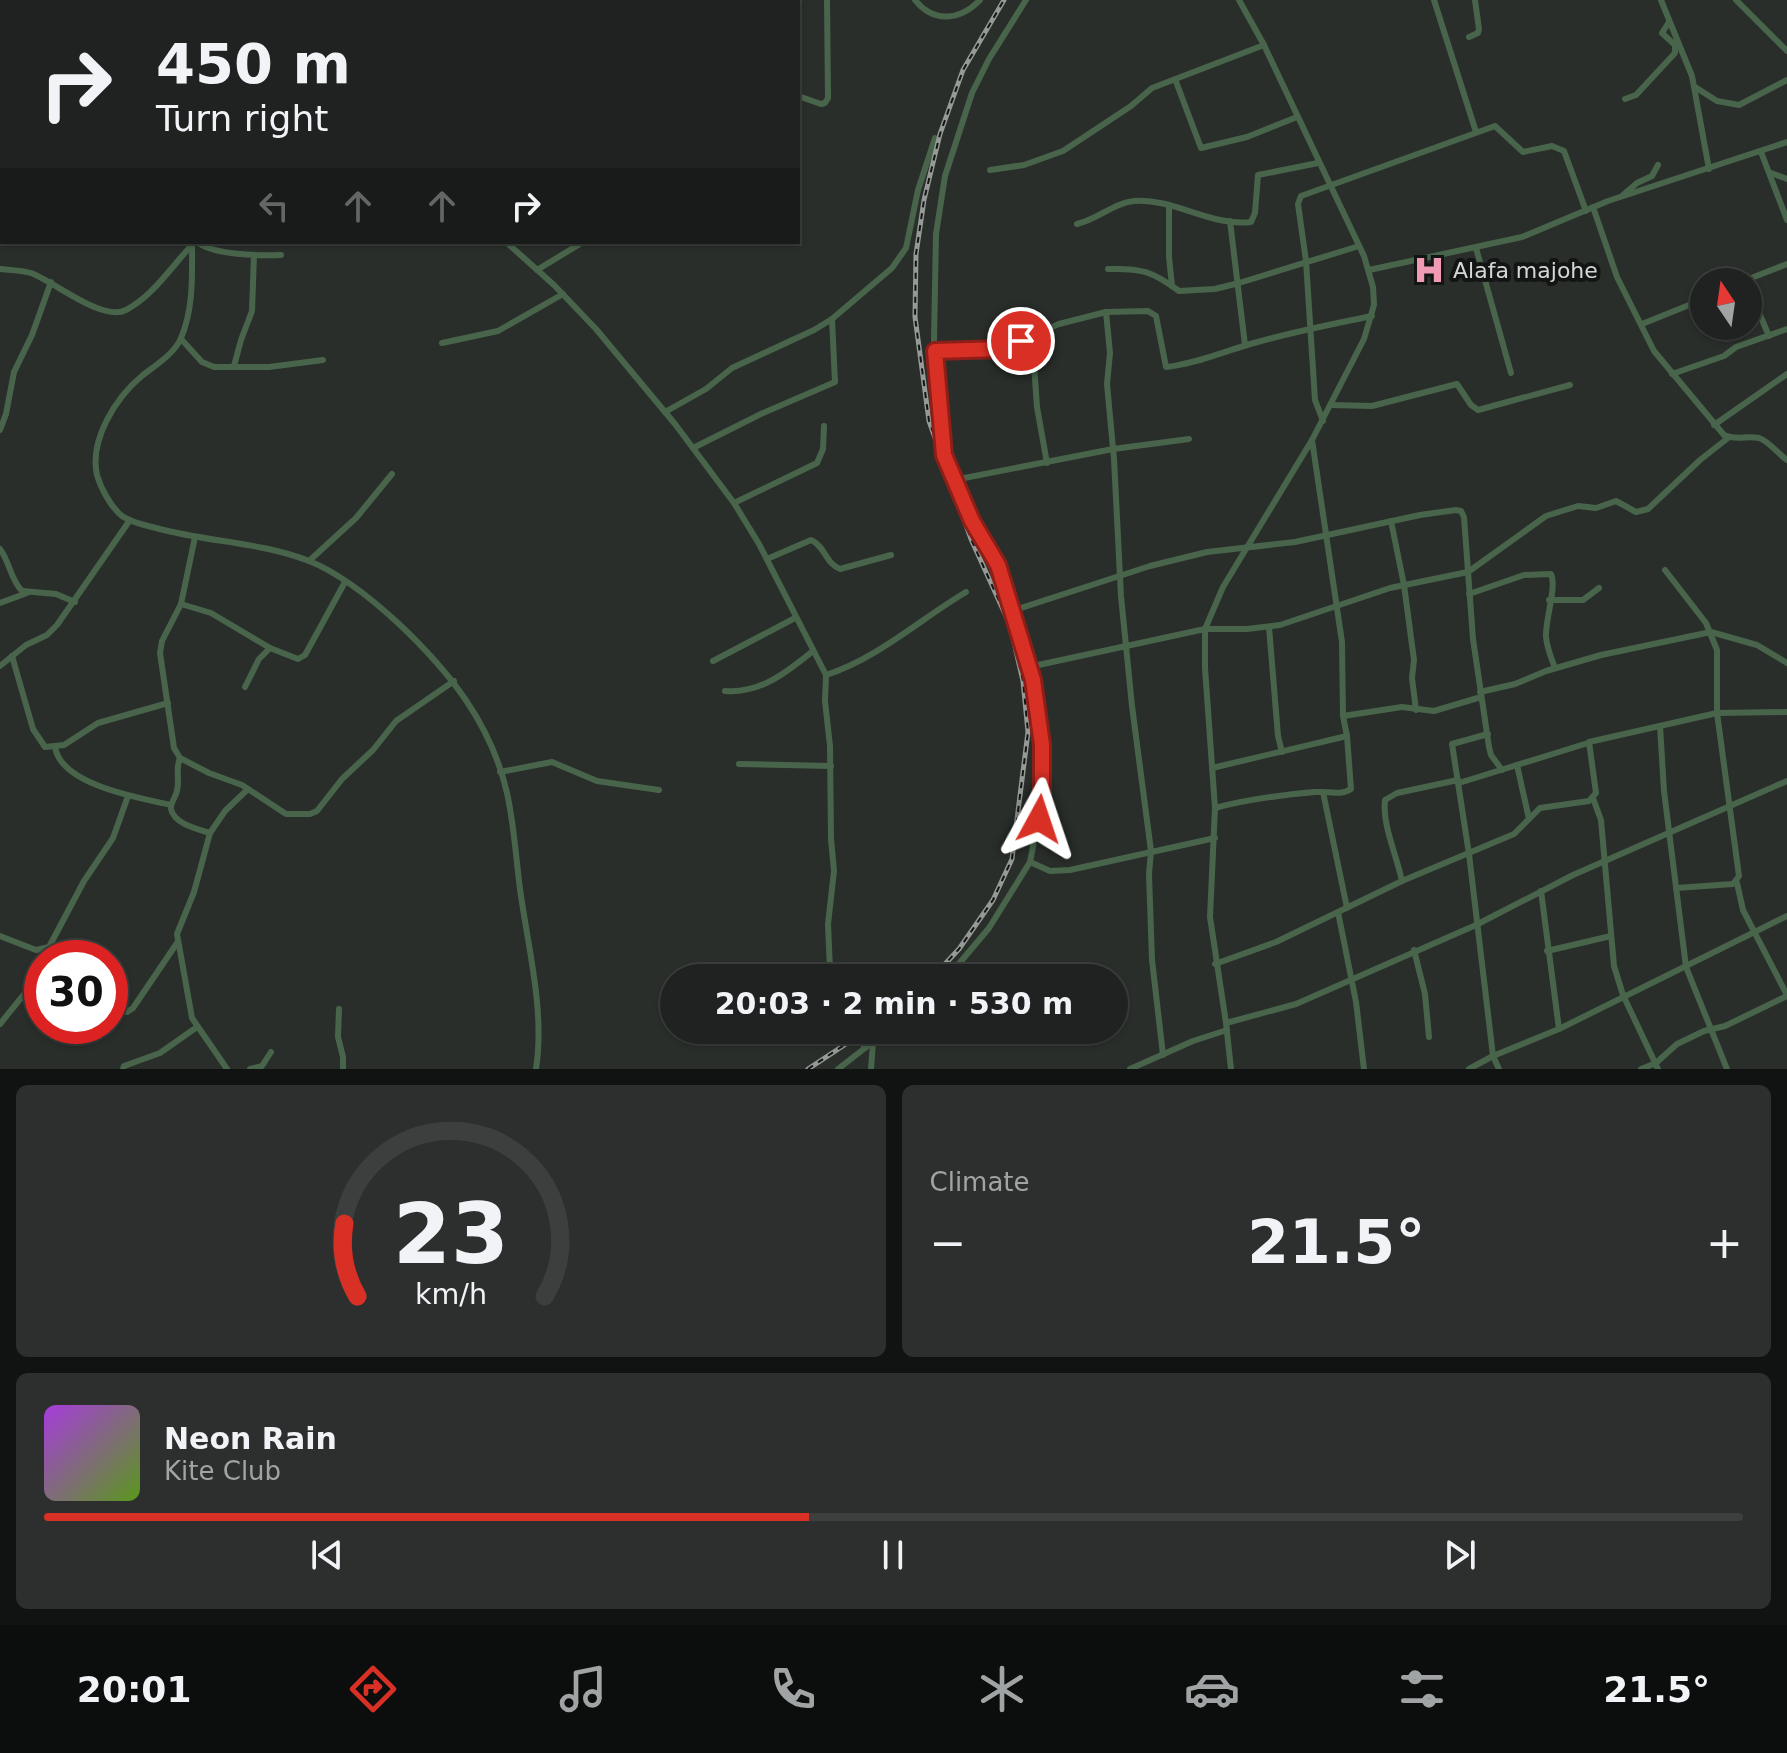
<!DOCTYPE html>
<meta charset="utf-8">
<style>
:root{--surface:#1f2220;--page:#2c2f2d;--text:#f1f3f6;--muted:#a1a4a5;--line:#3c3f3e;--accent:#d93025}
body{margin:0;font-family:"DejaVu Sans",sans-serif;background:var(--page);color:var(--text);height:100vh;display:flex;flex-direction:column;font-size:30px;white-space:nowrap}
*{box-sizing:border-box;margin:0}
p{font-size:26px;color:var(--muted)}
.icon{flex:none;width:44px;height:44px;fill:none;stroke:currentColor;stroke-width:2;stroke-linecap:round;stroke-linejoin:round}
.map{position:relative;height:1069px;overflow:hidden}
.sheet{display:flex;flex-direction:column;gap:16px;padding:16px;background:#111312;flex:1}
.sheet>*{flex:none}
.top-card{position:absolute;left:0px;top:0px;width:800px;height:244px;box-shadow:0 2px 6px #0004,0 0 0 2px var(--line);background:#1f2220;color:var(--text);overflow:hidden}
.needle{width:52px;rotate:347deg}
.tools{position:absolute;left:1690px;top:268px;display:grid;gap:16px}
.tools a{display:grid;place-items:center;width:72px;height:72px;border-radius:50%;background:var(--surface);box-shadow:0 2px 6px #0004,0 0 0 2px var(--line);font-size:40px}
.speed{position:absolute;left:24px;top:940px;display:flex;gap:16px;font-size:40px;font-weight:700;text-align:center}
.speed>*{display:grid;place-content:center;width:104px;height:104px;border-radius:50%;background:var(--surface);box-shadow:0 2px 6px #0004,0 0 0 2px var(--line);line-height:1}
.speed .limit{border:12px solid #d22;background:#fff;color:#111}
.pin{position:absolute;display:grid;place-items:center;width:68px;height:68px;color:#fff;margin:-34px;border:4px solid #fff;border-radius:50%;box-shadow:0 2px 8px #0007}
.me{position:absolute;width:88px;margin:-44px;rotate:5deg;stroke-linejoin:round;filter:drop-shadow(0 0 6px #0008)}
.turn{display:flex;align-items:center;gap:28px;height:168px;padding:0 24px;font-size:36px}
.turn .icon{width:104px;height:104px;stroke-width:2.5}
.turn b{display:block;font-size:56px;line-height:68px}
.lanes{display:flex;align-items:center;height:76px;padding:0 24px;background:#0003;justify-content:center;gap:40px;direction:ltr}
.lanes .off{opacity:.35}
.big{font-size:60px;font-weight:600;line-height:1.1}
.sheet .card{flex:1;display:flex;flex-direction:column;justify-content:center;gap:12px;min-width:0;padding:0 28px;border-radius:12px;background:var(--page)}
.sheet .dial{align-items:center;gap:0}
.dial svg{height:208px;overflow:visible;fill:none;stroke:var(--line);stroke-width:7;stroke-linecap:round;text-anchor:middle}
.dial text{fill:var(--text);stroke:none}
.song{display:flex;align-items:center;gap:24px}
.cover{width:96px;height:96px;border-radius:12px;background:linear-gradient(135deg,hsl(280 70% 55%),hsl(90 70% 35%))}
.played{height:8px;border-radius:4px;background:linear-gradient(90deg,var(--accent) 45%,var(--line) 45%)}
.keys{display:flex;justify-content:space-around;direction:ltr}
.heat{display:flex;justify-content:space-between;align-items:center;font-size:44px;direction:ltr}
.sheet .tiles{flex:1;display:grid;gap:16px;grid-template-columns:1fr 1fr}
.card:last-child{grid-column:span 2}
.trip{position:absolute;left:660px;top:964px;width:468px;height:80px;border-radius:40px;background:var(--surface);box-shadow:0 2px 6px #0004,0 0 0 2px var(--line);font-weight:600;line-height:80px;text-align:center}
.dock{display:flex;height:128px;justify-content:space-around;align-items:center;background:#0c0e0d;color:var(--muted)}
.dock .icon{width:56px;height:56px}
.dock .selected{color:var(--accent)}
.dock b{font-size:36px;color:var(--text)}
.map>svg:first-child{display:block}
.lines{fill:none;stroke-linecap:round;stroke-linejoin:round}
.street{stroke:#48654b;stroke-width:6}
.rail-casing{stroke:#969a97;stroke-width:5}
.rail{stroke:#131514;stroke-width:2;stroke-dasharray:6;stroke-linecap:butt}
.route-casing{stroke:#8d1f18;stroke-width:20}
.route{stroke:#d93025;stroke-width:14}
.labels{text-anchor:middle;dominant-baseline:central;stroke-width:8;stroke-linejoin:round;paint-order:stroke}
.poi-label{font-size:22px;fill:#d4d7d4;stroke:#131514;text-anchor:start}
</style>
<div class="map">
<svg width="1787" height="1069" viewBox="0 0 1787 1069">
<rect width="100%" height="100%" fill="#292e2a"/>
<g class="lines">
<!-- street -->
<g class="street">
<path d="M162,0v2"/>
<path d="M499,0l4,2"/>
<path d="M915,0c18,23 45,21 65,0"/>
<path d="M1434,0l42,132"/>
<path d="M1661,0l31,76 17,93"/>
<path d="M1736,0l51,51"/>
<path d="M115,2l1,-2"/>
<path d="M414,2l1,-2"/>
<path d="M0,27h2"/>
<path d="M1469,37l9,-4 1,-4 -4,-29"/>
<path d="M1175,79l26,69 46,-11 50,-20"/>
<path d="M1695,87l22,14 22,4 48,-25"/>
<path d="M798,96l23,8 4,-1 3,-5 -1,-98"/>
<path d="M1625,99l11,-4 39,-42v-8l-13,-12 7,-11"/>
<path d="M1761,152l26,68"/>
<path d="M990,170l34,-5 39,-14 68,-45 21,-18 112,-43"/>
<path d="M1771,173l16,6"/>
<path d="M0,177l2,1"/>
<path d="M1623,195l14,-12 15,-7 6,-11"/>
<path d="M1169,205v52l3,29"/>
<path d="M1593,207l24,70 37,74 70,84c12,6 23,0 35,3 11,4 18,15 28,22"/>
<path d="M1230,221l15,124"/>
<path d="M1077,224c22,-5 36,-21 57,-23 40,-3 78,26 117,21l4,-9 3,-38 60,-12"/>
<path d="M192,242c0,31 2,66 -11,96 -6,15 -25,27 -38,37 -27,22 -54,65 -46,100 4,14 14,32 25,41 10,7 23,9 34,12 50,14 105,14 153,33 33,13 64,39 89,62 51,48 93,100 109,170 7,31 9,65 13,96 8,59 25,121 16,180"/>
<path d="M197,242c16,13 63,14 84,13"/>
<path d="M506,242l48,43 42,44 79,95 59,79 25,41 67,131 -1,26 5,45 1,93 3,32 -6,53 2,46 3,8"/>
<path d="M1476,248l35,125"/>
<path d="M0,269c10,1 21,1 31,4 24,9 71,49 95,37 27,-14 45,-43 66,-65"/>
<path d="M1108,269c33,-1 44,2 71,22l36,-2 24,-6 120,-37"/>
<path d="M537,270l46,-28"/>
<path d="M1369,270l153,-33 86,-36 179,-59"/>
<path d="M1741,282l46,-18"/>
<path d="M1748,287l21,49"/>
<path d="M1106,312l4,41 -3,31 7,75 7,137 11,110 19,145 -2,23 3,86 11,95"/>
<path d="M1642,324l62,-25"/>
<path d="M1032,336l5,71 10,56"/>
<path d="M181,339l21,23 12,5h55l54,-7"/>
<path d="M442,343l56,-12 65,-37"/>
<path d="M935,351l66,-2 58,-25 47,-12 42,-1 8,5 10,51c27,-3 51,-13 78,-21 42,-13 85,-21 128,-30"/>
<path d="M234,366l7,-26 11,-29 2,-56"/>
<path d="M1672,374l52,-18 12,-9 51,-18"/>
<path d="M1331,405l41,1 85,-22 14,21 7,5 92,-25"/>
<path d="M665,412l41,-23 26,-21 82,-38 18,-11 60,-51 14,-20 12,-58 17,-52"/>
<path d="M1323,421l-8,-21 -9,-139 -8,-57 3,-8 194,-70 28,26 29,-6 12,5 22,60"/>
<path d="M1714,425l73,-51"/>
<path d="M0,430l6,-16 8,-42 18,-37 19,-53"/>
<path d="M693,448l70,-35 72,-31 -3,-63"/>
<path d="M954,480l159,-31 76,-10"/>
<path d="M734,503l83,-40 6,-14 1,-23"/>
<path d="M1391,521l13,64 10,75 -2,18 4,32"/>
<path d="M195,537l-14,67 -19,37 -2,12 14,95 6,10 29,15 33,12 44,29h24l7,-3 25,-32 31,-29 23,-29 58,-40"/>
<path d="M0,549c10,13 10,30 22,42l34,3 19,8"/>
<path d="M767,559l44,-19c14,6 15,24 29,29l51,-14"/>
<path d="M309,561l47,-43 36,-44"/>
<path d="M1665,570l41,53 11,27v63l22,163 -6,8 -57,4"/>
<path d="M1469,594l55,-19 27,-1c6,13 -6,46 -5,63 1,11 5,21 9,31"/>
<path d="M1549,600h34l16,-12"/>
<path d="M0,603l27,-10"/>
<path d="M181,604l30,9 59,35"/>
<path d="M1012,611l138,-45 57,-14 88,-10 125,-27 36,-5 5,1 3,6 9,122 16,108 2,8 11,15"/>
<path d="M1269,627l9,109 4,16"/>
<path d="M12,656l21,73 12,18 19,-2 34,-22 70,-20"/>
<path d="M713,661l82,-43"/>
<path d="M0,666l26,-21 21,-10 10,-10 73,-105"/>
<path d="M1029,667l176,-38h42l33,-4 110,-37 78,-16 78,-56 32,-10 18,2 20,-7 20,11 12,-3 52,-49 28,-22"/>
<path d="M826,675c52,-17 93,-55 140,-83"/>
<path d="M245,687l14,-28 11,-11 28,11 7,-4 40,-73"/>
<path d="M725,691c35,3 62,-19 88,-40"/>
<path d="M1480,692l35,-8 31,-13 55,-16 110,-23 46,13 30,18"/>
<path d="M1343,716l59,-9 32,4 47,-14"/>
<path d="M1660,726l4,65 22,176 41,102"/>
<path d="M1488,734l-36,10 17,110 24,202 6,13"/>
<path d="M55,747c6,38 84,51 116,58"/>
<path d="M180,758c-5,11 0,21 -3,33 -1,6 -7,12 -6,18 3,15 27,20 39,24"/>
<path d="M739,764l92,2"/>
<path d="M1517,765l12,54"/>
<path d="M1212,768l135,-32"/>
<path d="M500,772l52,-10 45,19 62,9"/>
<path d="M1459,783l129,-40"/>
<path d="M1323,792l24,116"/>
<path d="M1593,798l8,22 13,146 9,29 35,74"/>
<path d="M1215,808c33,-9 66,-13 100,-16 12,-1 26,4 36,-3l-4,-53 -4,-20 -1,-74 -30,-202"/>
<path d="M1030,862l20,9 20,-1 145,-32"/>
<path d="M1402,881c-5,-25 -20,-56 -17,-81l12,-7 61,-13"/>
<path d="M1737,883l6,27 44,85"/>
<path d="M1541,891l18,138"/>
<path d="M1338,912l18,90 8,67"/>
<path d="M0,936l36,14 13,-3 35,-66 29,-43 15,-42"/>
<path d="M1414,950l11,44 4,43"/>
<path d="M1547,951l64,-15"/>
<path d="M1215,964l61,-22 126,-61 112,-47 26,-26 49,-7 7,-8 -7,-51 128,-29 70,-1"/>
<path d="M947,978l42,-50 41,-66 12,-62v-55l-9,-65 -35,-115 -26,-44 -28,-66 -8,-75 -2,-40 2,-106 9,-58 27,-83 17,-34 37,-59"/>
<path d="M110,1005l17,7 6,-4 44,-65"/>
<path d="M339,1009l-1,28 5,20v12"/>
<path d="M1226,1023l70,-19 180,-79 97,-50 214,-94"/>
<path d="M0,1024l42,-52"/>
<path d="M855,1030l10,18"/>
<path d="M123,1069l1,-3 36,-13 37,-26"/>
<path d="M227,1069l-35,-51 -15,-84 17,-42 16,-59 15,-22 23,-22"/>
<path d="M250,1069l12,-3 9,-14"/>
<path d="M838,1069l50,-39"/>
<path d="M871,1069l2,-27"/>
<path d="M1130,1069l63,-28 34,-11"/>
<path d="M1231,1069l-5,-46 -16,-106 5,-109 -10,-140v-39l18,-42 89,-147 52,-101 10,-34 -1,-18 -9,-31 -100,-211 -25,-45"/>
<path d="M1469,1069l24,-13 66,-27 228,-113"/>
<path d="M1641,1069l15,-6 21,-19 27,-13 21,-5 62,-30"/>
</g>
<!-- rail casing -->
<g class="rail-casing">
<g id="rail">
<path d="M932,978l27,-29 34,-49 19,-41 16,-127 -5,-51 -13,-56 -39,-86 -42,-118 -14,-104 1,-63 8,-54 16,-66 23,-64 41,-70"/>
<path d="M808,1069l59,-39"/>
</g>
</g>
<!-- rail -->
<use href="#rail" class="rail"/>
</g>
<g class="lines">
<!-- route casing -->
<g class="route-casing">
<path id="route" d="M1021,341l-20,8 -66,2 9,104 28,66 26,44 35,115 9,65v55l-3,19"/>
</g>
<!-- route -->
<use href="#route" class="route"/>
</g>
<!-- icons -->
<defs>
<g id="hospital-bare" transform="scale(2.4)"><path d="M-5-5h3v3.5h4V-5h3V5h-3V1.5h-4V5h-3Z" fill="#f19ab3" stroke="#131514" stroke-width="2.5" paint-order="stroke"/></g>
</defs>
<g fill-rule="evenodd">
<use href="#hospital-bare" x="1429" y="270"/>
</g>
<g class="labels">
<!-- poi labels -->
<g class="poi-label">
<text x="1453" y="270">Alafa majohe</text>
</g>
</g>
</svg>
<div class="tools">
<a><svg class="needle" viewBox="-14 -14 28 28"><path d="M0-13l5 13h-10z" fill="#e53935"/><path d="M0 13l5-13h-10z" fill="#a1a4a5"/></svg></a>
</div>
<div class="speed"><div class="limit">30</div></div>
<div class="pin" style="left:1021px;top:341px;background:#d93025"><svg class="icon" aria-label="arrive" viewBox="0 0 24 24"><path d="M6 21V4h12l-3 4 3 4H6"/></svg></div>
<svg class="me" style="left:1039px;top:819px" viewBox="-20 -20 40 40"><path d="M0-17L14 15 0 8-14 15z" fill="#d93025" stroke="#fff" stroke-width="4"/></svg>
<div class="trip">20:03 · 2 min · 530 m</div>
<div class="top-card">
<div class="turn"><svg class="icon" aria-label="right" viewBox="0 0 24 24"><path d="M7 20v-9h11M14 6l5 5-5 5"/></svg><div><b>450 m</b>Turn right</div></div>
<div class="lanes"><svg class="icon off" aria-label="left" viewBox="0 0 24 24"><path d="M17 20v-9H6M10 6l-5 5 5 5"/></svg><svg class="icon off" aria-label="ahead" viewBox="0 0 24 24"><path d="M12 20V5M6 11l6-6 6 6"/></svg><svg class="icon off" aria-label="ahead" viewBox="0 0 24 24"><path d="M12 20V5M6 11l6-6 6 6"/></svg><svg class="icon" aria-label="right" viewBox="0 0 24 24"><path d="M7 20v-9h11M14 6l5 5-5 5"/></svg></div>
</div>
</div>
<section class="sheet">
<div class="tiles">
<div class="card dial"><svg viewBox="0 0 100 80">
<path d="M14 69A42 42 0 1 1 86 69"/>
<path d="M14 69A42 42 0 0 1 9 41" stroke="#d93025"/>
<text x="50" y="56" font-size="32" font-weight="700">23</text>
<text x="50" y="72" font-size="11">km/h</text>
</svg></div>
<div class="card"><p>Climate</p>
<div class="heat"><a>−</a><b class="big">21.5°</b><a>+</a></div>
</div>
<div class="card">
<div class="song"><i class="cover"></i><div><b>Neon Rain</b><p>Kite Club</p></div></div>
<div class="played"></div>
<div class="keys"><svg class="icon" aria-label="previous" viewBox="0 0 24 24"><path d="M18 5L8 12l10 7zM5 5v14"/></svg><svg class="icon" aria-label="pause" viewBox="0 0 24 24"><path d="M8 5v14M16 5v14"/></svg><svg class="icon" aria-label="next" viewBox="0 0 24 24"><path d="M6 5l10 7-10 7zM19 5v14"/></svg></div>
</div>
</div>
</section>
<nav class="dock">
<b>20:01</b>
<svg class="icon selected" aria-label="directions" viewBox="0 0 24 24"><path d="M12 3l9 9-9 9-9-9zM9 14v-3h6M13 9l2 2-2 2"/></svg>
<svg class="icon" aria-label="music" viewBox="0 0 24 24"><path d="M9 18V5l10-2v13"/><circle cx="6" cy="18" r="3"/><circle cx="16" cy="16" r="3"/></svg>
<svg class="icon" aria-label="phone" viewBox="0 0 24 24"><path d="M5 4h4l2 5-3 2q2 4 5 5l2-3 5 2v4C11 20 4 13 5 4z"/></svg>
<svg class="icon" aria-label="climate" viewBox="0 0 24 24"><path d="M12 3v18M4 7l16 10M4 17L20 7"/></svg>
<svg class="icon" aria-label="car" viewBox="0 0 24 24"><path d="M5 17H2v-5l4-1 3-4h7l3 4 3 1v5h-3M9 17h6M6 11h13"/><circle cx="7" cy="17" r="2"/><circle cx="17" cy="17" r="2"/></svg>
<svg class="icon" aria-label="filters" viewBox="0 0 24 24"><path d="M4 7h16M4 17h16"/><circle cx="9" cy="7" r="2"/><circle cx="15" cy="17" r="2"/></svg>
<b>21.5°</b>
</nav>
